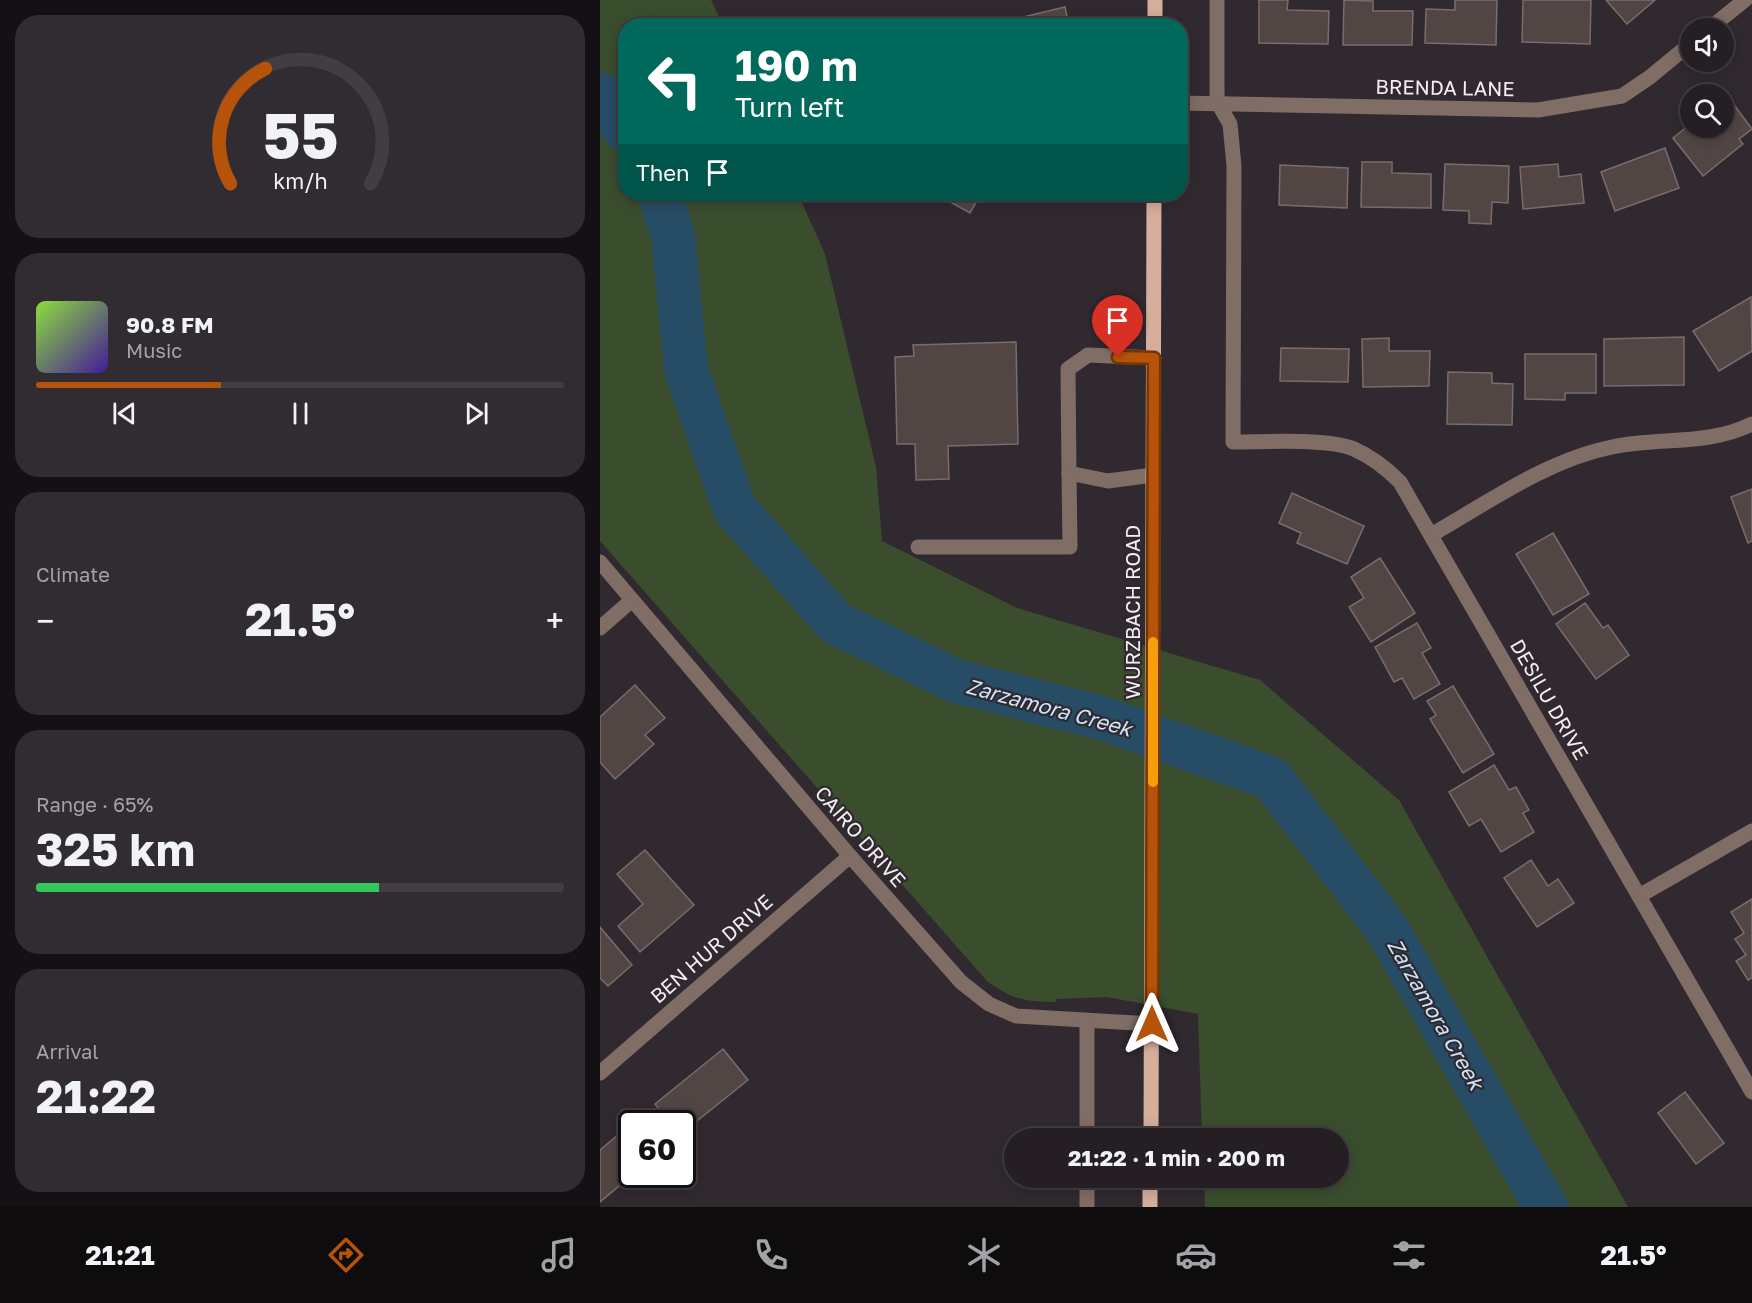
<!DOCTYPE html>
<meta charset="utf-8">
<style>
:root{--surface:#251f24;--page:#312c31;--text:#f1f3f6;--muted:#a3a2a6;--line:#423d41;--accent:#b45309}
body{margin:0;font-family:"Golos Text",sans-serif;background:var(--page);color:var(--text);height:100vh;display:flex;flex-direction:column;font-size:22px;white-space:nowrap}
*{box-sizing:border-box;margin:0}
p{font-size:20px;color:var(--muted)}
.icon{flex:none;width:33px;height:33px;fill:none;stroke:currentColor;stroke-width:2;stroke-linecap:round;stroke-linejoin:round}
.map{position:relative;flex:1;overflow:hidden}
.sheet{display:flex;flex-direction:column;gap:15px;padding:15px;background:#141114;width:600px}
.sheet>*{flex:none}
.top-card{position:absolute;left:18px;top:18px;width:570px;height:183px;border-radius:24px;box-shadow:0 3px 15px #0003,0 0 0 2px var(--line);background:#00695c;color:#fff;overflow:hidden}
.tools{position:absolute;left:1080px;top:18px;display:grid;gap:12px}
.tools a{display:grid;place-items:center;width:54px;height:54px;border-radius:50%;background:var(--surface);box-shadow:0 3px 15px #0003,0 0 0 2px var(--line);font-size:30px}
.speed{position:absolute;left:18px;top:1110px;display:flex;gap:12px;font-size:30px;font-weight:700;text-align:center}
.speed>*{display:grid;place-content:center;width:78px;height:78px;border-radius:50%;background:var(--surface);box-shadow:0 3px 15px #0003,0 0 0 2px var(--line);line-height:1}
.speed .limit{border:3px solid #111;border-radius:9px;background:#fff;color:#111}
.pin{position:absolute;display:grid;place-items:center;width:51px;height:51px;color:#fff;margin:-62px -26px;border-radius:50% 50% 50% 0;rotate:-45deg;box-shadow:0 0 6px #0007}
.pin .icon{rotate:45deg}
.me{position:absolute;width:66px;margin:-33px;rotate:0deg;stroke-linejoin:round;filter:drop-shadow(0 0 4px #0008)}
.turn{display:flex;align-items:center;gap:21px;height:126px;padding:0 18px;font-size:27px}
.turn .icon{width:78px;height:78px;stroke-width:2.5}
.turn b{display:block;font-size:42px;line-height:51px}
.then{display:flex;align-items:center;height:57px;padding:0 18px;background:#0003;gap:12px;font-size:22px}
.big{font-size:45px;font-weight:700;line-height:1.1}
.sheet .card{flex:1;display:flex;flex-direction:column;justify-content:center;gap:9px;min-width:0;padding:0 21px;border-radius:24px;background:var(--page)}
.sheet .dial{align-items:center;gap:0}
.dial svg{height:156px;overflow:visible;fill:none;stroke:var(--line);stroke-width:7;stroke-linecap:round;text-anchor:middle}
.dial text{fill:var(--text);stroke:none}
.song{display:flex;align-items:center;gap:18px}
.cover{width:72px;height:72px;border-radius:9px;background:linear-gradient(135deg,hsl(90 70% 55%),hsl(260 70% 35%))}
.played{height:6px;border-radius:3px;background:linear-gradient(90deg,var(--accent) 35%,var(--line) 35%)}
.keys{display:flex;justify-content:space-around;direction:ltr}
.heat{display:flex;justify-content:space-between;align-items:center;font-size:33px;direction:ltr}
.charge{height:9px;border-radius:4px;background:linear-gradient(90deg,#34c759 65%,var(--line) 0)}
.trip{position:absolute;left:404px;top:1128px;width:345px;height:60px;border-radius:30px;background:var(--surface);box-shadow:0 3px 15px #0003,0 0 0 2px var(--line);font-weight:700;line-height:60px;text-align:center}
.tab-bar{display:flex;height:96px;justify-content:space-around;align-items:center;background:#0f0c0e;color:var(--muted)}
.tab-bar .icon{width:42px;height:42px}
.tab-bar .active{color:var(--accent)}
.tab-bar b{font-size:27px;color:var(--text)}
main{display:flex;flex:1;min-height:0}
.map>svg:first-child{display:block}
.green{fill:#3a4e2e}
.lines{fill:none;stroke-linecap:round;stroke-linejoin:round}
.river{stroke:#274c66;stroke-width:44}
.building{fill:#524645;stroke:#7a6c6c;stroke-width:1.5}
.service{stroke:#806d65;stroke-width:15}
.minor{stroke:#806d65;stroke-width:15}
.primary{stroke:#d5ae9c;stroke-width:15}
.route-casing{stroke:#753606;stroke-width:15}
.route{stroke:#b45309;stroke-width:10}
.slow{stroke:#f59e0b;stroke-width:10}
.labels{text-anchor:middle;dominant-baseline:central;stroke-width:4.5;stroke-linejoin:round;paint-order:stroke}
.street-label{font-size:20px;fill:#f5eff4;stroke:#312930}
.water-label{font-size:21px;font-style:italic;fill:#cde5f8;stroke:#312930}
</style>
<main>
<section class="sheet">
<div class="card dial"><svg viewBox="0 0 100 80">
<path d="M14 69A42 42 0 1 1 86 69"/>
<path d="M14 69A42 42 0 0 1 32 10" stroke="#b45309"/>
<text x="50" y="56" font-size="32" font-weight="700">55</text>
<text x="50" y="72" font-size="11">km/h</text>
</svg></div>
<div class="card">
<div class="song"><i class="cover"></i><div><b>90.8 FM</b><p>Music</p></div></div>
<div class="played"></div>
<div class="keys"><svg class="icon" aria-label="previous" viewBox="0 0 24 24"><path d="M18 5L8 12l10 7zM5 5v14"/></svg><svg class="icon" aria-label="pause" viewBox="0 0 24 24"><path d="M8 5v14M16 5v14"/></svg><svg class="icon" aria-label="next" viewBox="0 0 24 24"><path d="M6 5l10 7-10 7zM19 5v14"/></svg></div>
</div>
<div class="card"><p>Climate</p>
<div class="heat"><a>−</a><b class="big">21.5°</b><a>+</a></div>
</div>
<div class="card"><p>Range · 65%</p><b class="big">325 km</b><div class="charge"></div></div>
<div class="card"><p>Arrival</p><b class="big">21:22</b></div>
</section>
<div class="map">
<svg width="1152" height="1207" viewBox="0 0 1152 1207">
<rect width="100%" height="100%" fill="#312930"/>
<!-- green -->
<path class="green" d="M0,0h111l12,25 -97,1v168h172l27,60 51,213 6,74 135,67 243,72 139,120 229,407h-423l-1,-29h134v-40h-136l-4,-124 -91,-17 -51,2v3c-30,0 -45,-3 -69,-21l-387,-440z"/>
<g class="lines">
<!-- river -->
<g class="river">
<path d="M0,94l26,37"/>
<path d="M60,194l13,42 13,134 49,139 101,114 120,58 146,37 169,60 116,151 159,278"/>
</g>
</g>
<!-- building -->
<g class="building">
<path d="M659,0h29l-1,10 42,1 -1,33 -69,-1z"/>
<path d="M744,0l29,1v10h40l-1,34h-69z"/>
<path d="M855,0h42l-1,45 -71,-2 1,-34 29,1z"/>
<path d="M923,0h68l-1,44 -68,-2z"/>
<path d="M1006,0h49l-28,24z"/>
<path d="M465,7l4,19h-83z"/>
<path d="M1132,102l20,27 -13,10 4,5 -40,32 -30,-38 17,-14v4h34v-20z"/>
<path d="M1065,148l14,40 -64,23 -14,-39z"/>
<path d="M762,162h30v11l39,1v34l-70,-1z"/>
<path d="M845,164l64,2 -1,37 -16,-1 -1,22 -22,-1v-12l-26,-1z"/>
<path d="M958,164l1,13 22,-3 3,29 -61,6 -3,-42z"/>
<path d="M680,165l68,3 -1,40 -68,-3z"/>
<path d="M336,194h45l-11,19z"/>
<path d="M1151,297l1,54 -33,20 -26,-40z"/>
<path d="M1084,337v48l-80,1v-47z"/>
<path d="M789,338v13h41l-1,35 -66,1 -1,-48z"/>
<path d="M416,342l2,102 -70,2 1,33 -33,1 -1,-36h-18l-2,-87 19,-1 -1,-11z"/>
<path d="M681,348l68,1 -1,33 -68,-1z"/>
<path d="M925,354h71v39h-31v7l-40,-1z"/>
<path d="M848,372l44,1v10l21,1 -1,41 -65,-1z"/>
<path d="M1152,489v52l-4,2 -17,-46z"/>
<path d="M692,493l72,33 -17,38 -50,-21 4,-10 -22,-10z"/>
<path d="M953,533l36,61 -36,21 -37,-61z"/>
<path d="M780,558l35,55 -44,29 -22,-35 15,-9 -13,-21z"/>
<path d="M985,603l18,25 5,-3 21,30 -33,24 -40,-55z"/>
<path d="M817,623l14,25 -9,5 18,31 -26,15 -12,-21 -8,4 -19,-35z"/>
<path d="M35,685l30,33 -20,17 9,9 -39,35 -15,-17v-45z"/>
<path d="M853,686l41,68 -31,19 -33,-54 6,-4 -9,-14z"/>
<path d="M894,765l15,25 7,-3 13,23 -6,3 11,19 -33,20 -20,-33 -12,7 -20,-34z"/>
<path d="M45,850l49,55 -54,47 -22,-26 25,-22 -26,-30z"/>
<path d="M931,860l17,26 10,-7 16,24 -37,24 -33,-49z"/>
<path d="M1152,899v79l-4,2 -12,-19 10,-6 -11,-16 9,-6 -13,-21z"/>
<path d="M0,927l32,38 -24,21 -8,-8z"/>
<path d="M123,1049l25,31 -66,53v-9h-11l-16,-20z"/>
<path d="M1085,1092l39,51 -28,21 -38,-51z"/>
<path d="M43,1114l8,10h-19v50h8l-14,12 -2,-4 -24,20v-52z"/>
</g>
<g class="lines">
<!-- service -->
<g class="service">
<path d="M553,475l-45,6 -39,-8 -1,-104 20,-14 66,3"/>
<path d="M318,547h152l-1,-74"/>
</g>
<!-- minor -->
<g class="minor">
<path d="M617,0v95l1,8 12,21 4,42 -1,276c31,0 95,-4 121,7 18,8 33,20 46,33l352,610"/>
<path d="M1110,28l35,-28"/>
<path d="M580,103l358,7 84,-14 28,-19 40,-33"/>
<path d="M831,535c58,-33 116,-75 181,-88 47,-10 96,-1 140,-23"/>
<path d="M0,562l250,294 111,126 28,22 27,12 136,8"/>
<path d="M0,628l32,-28"/>
<path d="M1039,896l113,-65"/>
<path d="M0,1073l250,-217"/>
<path d="M487,1138v-117"/>
<path d="M487,1178v29"/>
</g>
<!-- primary -->
<g class="primary">
<path d="M555,26v-26"/>
<path d="M551,1138l3,-944"/>
<path d="M550,1207v-29"/>
</g>
</g>
<g class="lines">
<!-- route casing -->
<g class="route-casing">
<path id="route" d="M518,357l36,1 -2,666"/>
</g>
<!-- route -->
<use href="#route" class="route"/>
<!-- slow -->
<path class="slow" d="M553,782v-140"/>
</g>
<g class="labels">
<!-- street labels -->
<g class="street-label">
<text transform="translate(845 87) rotate(1)">BRENDA LANE</text>
<text transform="translate(532 612) rotate(-90)">WURZBACH ROAD</text>
<text transform="translate(950 699) rotate(60)">DESILU DRIVE</text>
<text transform="translate(261 836) rotate(49)">CAIRO DRIVE</text>
<text transform="translate(111 948) rotate(-41)">BEN HUR DRIVE</text>
</g>
<!-- water labels -->
<g class="water-label">
<text transform="translate(449 707) rotate(15)">Zarzamora Creek</text>
<text transform="translate(836 1014) rotate(60)">Zarzamora Creek</text>
</g>
</g>
</svg>
<div class="tools">
<a><svg class="icon" aria-label="sound" viewBox="0 0 24 24"><path d="M4 9h4l5-4v14l-5-4H4zM17 9q2 3 0 6"/></svg></a>
<a><svg class="icon" aria-label="search" viewBox="0 0 24 24"><circle cx="10" cy="10" r="6"/><path d="M15 15l6 6"/></svg></a>
</div>
<div class="speed"><div class="limit">60</div></div>
<div class="pin" style="left:518px;top:357px;background:#d93025"><svg class="icon" aria-label="arrive" viewBox="0 0 24 24"><path d="M6 21V4h12l-3 4 3 4H6"/></svg></div>
<svg class="me" style="left:552px;top:1024px" viewBox="-20 -20 40 40"><path d="M0-17L14 15 0 8-14 15z" fill="#b45309" stroke="#fff" stroke-width="4"/></svg>
<div class="trip">21:22 · 1 min · 200 m</div>
<div class="top-card">
<div class="turn"><svg class="icon" aria-label="left" viewBox="0 0 24 24"><path d="M17 20v-9H6M10 6l-5 5 5 5"/></svg><div><b>190 m</b>Turn left</div></div>
<div class="then">Then<svg class="icon" aria-label="arrive" viewBox="0 0 24 24"><path d="M6 21V4h12l-3 4 3 4H6"/></svg></div>
</div>
</div>
</main>
<nav class="tab-bar">
<b>21:21</b>
<svg class="icon active" aria-label="directions" viewBox="0 0 24 24"><path d="M12 3l9 9-9 9-9-9zM9 14v-3h6M13 9l2 2-2 2"/></svg>
<svg class="icon" aria-label="music" viewBox="0 0 24 24"><path d="M9 18V5l10-2v13"/><circle cx="6" cy="18" r="3"/><circle cx="16" cy="16" r="3"/></svg>
<svg class="icon" aria-label="phone" viewBox="0 0 24 24"><path d="M5 4h4l2 5-3 2q2 4 5 5l2-3 5 2v4C11 20 4 13 5 4z"/></svg>
<svg class="icon" aria-label="climate" viewBox="0 0 24 24"><path d="M12 3v18M4 7l16 10M4 17L20 7"/></svg>
<svg class="icon" aria-label="car" viewBox="0 0 24 24"><path d="M5 17H2v-5l4-1 3-4h7l3 4 3 1v5h-3M9 17h6M6 11h13"/><circle cx="7" cy="17" r="2"/><circle cx="17" cy="17" r="2"/></svg>
<svg class="icon" aria-label="filters" viewBox="0 0 24 24"><path d="M4 7h16M4 17h16"/><circle cx="9" cy="7" r="2"/><circle cx="15" cy="17" r="2"/></svg>
<b>21.5°</b>
</nav>
